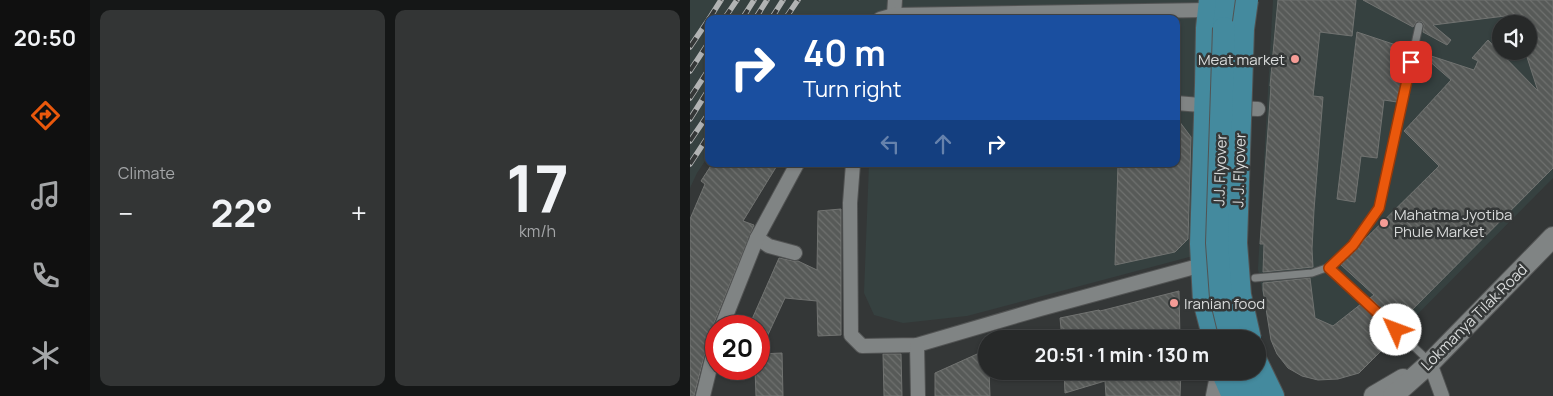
<!DOCTYPE html>
<meta charset="utf-8">
<style>
:root{--surface:#272929;--page:#333535;--text:#f1f3f6;--muted:#a4a6a8;--line:#434546;--accent:#ea580c}
body{margin:0;font-family:Manrope,sans-serif;background:var(--page);color:var(--text);height:100vh;display:flex;flex-direction:column;font-size:19px;white-space:nowrap}
*{box-sizing:border-box;margin:0}
p{font-size:16px;color:var(--muted)}
.icon{flex:none;width:28px;height:28px;fill:none;stroke:currentColor;stroke-width:2;stroke-linecap:round;stroke-linejoin:round}
.map{position:relative;flex:1;overflow:hidden}
.panel{display:flex;flex-direction:column;gap:10px;padding:10px;background:#151717;width:600px}
.panel>*{flex:none}
.hud{position:absolute;left:15px;top:15px;width:475px;height:152px;border-radius:10px;box-shadow:0 1px 4px #0004,0 0 0 1px var(--line);background:#1a4fa0;color:#fff;overflow:hidden}
.tools{position:absolute;left:802px;top:15px;display:grid;gap:10px}
.tools a{display:grid;place-items:center;width:45px;height:45px;border-radius:50%;background:var(--surface);box-shadow:0 1px 4px #0004,0 0 0 1px var(--line);font-size:25px}
.speed{position:absolute;left:15px;top:315px;display:flex;gap:10px;font-size:25px;font-weight:700;text-align:center}
.speed>*{display:grid;place-content:center;width:65px;height:65px;border-radius:50%;background:var(--surface);box-shadow:0 1px 4px #0004,0 0 0 1px var(--line);line-height:1}
.speed .limit{border:8px solid #d22;background:#fff;color:#111}
.pin{position:absolute;display:grid;place-items:center;width:42px;height:42px;color:#fff;margin:-21px;border-radius:10px;box-shadow:0 2px 8px #0006}
.me{position:absolute;width:55px;margin:-28px;rotate:313deg;stroke-linejoin:round;filter:drop-shadow(0 0 4px #0008)}
.turn{display:flex;align-items:center;gap:18px;height:105px;padding:0 15px;font-size:22px}
.turn .icon{width:65px;height:65px;stroke-width:2.5}
.turn b{display:block;font-size:35px;line-height:42px}
.lanes{display:flex;align-items:center;height:48px;padding:0 15px;background:#0003;justify-content:center;gap:25px;direction:ltr}
.lanes .off{opacity:.35}
.big{font-size:38px;font-weight:700;line-height:1.1}
.panel .card{flex:1;display:flex;flex-direction:column;justify-content:center;gap:8px;min-width:0;padding:0 18px;border-radius:10px;background:var(--page)}
.panel .dial{align-items:center;gap:0}
.dial b{font-size:65px;line-height:1}
.heat{display:flex;justify-content:space-between;align-items:center;font-size:28px;direction:ltr}
.panel .tiles{flex:1;display:grid;gap:10px;grid-template-columns:repeat(2,1fr)}
.trip{position:absolute;left:288px;top:330px;width:288px;height:50px;border-radius:25px;background:var(--surface);box-shadow:0 1px 4px #0004,0 0 0 1px var(--line);font-weight:700;line-height:50px;text-align:center}
main{display:flex;flex:1;min-height:0}
.tab-bar{display:flex;flex-direction:column;width:90px;justify-content:space-around;align-items:center;background:#101010;color:var(--muted)}
.tab-bar .icon{width:35px;height:35px}
.tab-bar .selected{color:var(--accent)}
.tab-bar b{font-size:22px;color:var(--text)}
.map>svg:first-child{display:block}
.built{fill:#364140;fill-rule:evenodd}
.building{fill:url(#building-back-hatch);stroke:#717371}
.lines{fill:none;stroke-linecap:round;stroke-linejoin:round}
.service-casing{stroke:#515353;stroke-width:9}
.minor-casing{stroke:#515353;stroke-width:16}
.secondary-casing{stroke:#515353;stroke-width:22}
.primary-casing{stroke:#515353;stroke-width:24}
.service{stroke:#808484;stroke-width:7}
.minor{stroke:#808484;stroke-width:14}
.secondary{stroke:#808484;stroke-width:20}
.primary{stroke:#448a9e;stroke-width:22}
.rail-casing{stroke:#b1b3b3;stroke-width:5.5}
.rail{stroke:#343737;stroke-width:4;stroke-dasharray:11;stroke-linecap:butt}
.primary-bridge-casing{stroke:#515353;stroke-width:24;stroke-linecap:butt}
.primary-bridge{stroke:#448a9e;stroke-width:22}
.route-casing{stroke:#983908;stroke-width:12}
.route{stroke:#ea580c;stroke-width:9}
.poi-dot{fill:#f59c96;stroke:#343737;stroke-width:2}
.labels{text-anchor:middle;dominant-baseline:central;stroke-width:5;stroke-linejoin:round;paint-order:stroke}
.poi-label{font-size:15px;fill:#d9dbdb;stroke:#343737;text-anchor:start}
.street-label{font-size:15px;fill:#d9dbdb;stroke:#343737}
</style>
<main>
<nav class="tab-bar">
<b>20:50</b>
<svg class="icon selected" aria-label="directions" viewBox="0 0 24 24"><path d="M12 3l9 9-9 9-9-9zM9 14v-3h6M13 9l2 2-2 2"/></svg>
<svg class="icon" aria-label="music" viewBox="0 0 24 24"><path d="M9 18V5l10-2v13"/><circle cx="6" cy="18" r="3"/><circle cx="16" cy="16" r="3"/></svg>
<svg class="icon" aria-label="phone" viewBox="0 0 24 24"><path d="M5 4h4l2 5-3 2q2 4 5 5l2-3 5 2v4C11 20 4 13 5 4z"/></svg>
<svg class="icon" aria-label="climate" viewBox="0 0 24 24"><path d="M12 3v18M4 7l16 10M4 17L20 7"/></svg>
</nav>
<section class="panel">
<div class="tiles">
<div class="card"><p>Climate</p>
<div class="heat"><a>−</a><b class="big">22°</b><a>+</a></div>
</div>
<div class="card dial"><b>17</b><p>km/h</p></div>
</div>
</section>
<div class="map">
<svg width="863" height="396" viewBox="0 0 863 396">
<defs>
<pattern id="building-back-hatch" width="6" height="6" patternUnits="userSpaceOnUse" patternTransform="scale(1.25)"><rect width="6" height="6" fill="#575a58"/><path d="M-1 5l2 2M0 0l6 6M5-1l2 2" fill="none" stroke="#6f716f"/></pattern>
</defs>
<rect width="100%" height="100%" fill="#343737"/>
<!-- built -->
<g class="built">
<path d="M0,0h512l-9,256 -226,60 -64,7 -29,-8 -10,-22 5,-129h307v-145h-467v136l-12,18 -7,15z"/>
<path d="M583,0h280v178l-194,195 -21,6 -20,1 -16,-4 -14,-8 -11,-14 -6,-14 -13,-71zM811,24h28v27h-28z"/>
</g>
<!-- building -->
<g class="building">
<path d="M588,0h78l-4,36 -32,-4 -7,64 10,1 -9,113 -2,39 1,18 -50,5 1,-28h-4l11,-158h-1z"/>
<path d="M673,0h190v168l-155,156 -28,-26 4,-3 -34,-31 99,-98 -35,-35 47,-51 -32,-28 55,18 4,-9 -6,-3 16,-18 50,51 -13,-40h4v-27h-13l-3,-9 -80,10 18,15 -4,5 -24,-13 1,-7 -2,-3 -5,-1 -4,6z"/>
<path d="M667,32l48,16 -2,28 -6,26 -13,-2 -7,58 -16,-2 -6,46 -18,-3z"/>
<path d="M486,117l15,20 -3,102 -13,13 -60,13 3,-101h58z"/>
<path d="M22,164h66l-35,57 11,4 -40,98 -2,13 -4,5 -14,55h-4v-177l15,-35 -4,-3z"/>
<path d="M151,209v126l-23,1 -1,-35 -32,-3 -26,56 23,-1 1,43h-27l-1,-27h4v-43h-10l30,-68 14,3h5l19,9 1,-59z"/>
<path d="M620,278l5,40 18,8 28,-22 29,28 -2,2 5,5 -34,34 -21,6 -20,1 -16,-4 -14,-8 -11,-14 -6,-14 -8,-50v-7z"/>
<path d="M489,291l1,48h-118l-2,-21 39,-8 1,1z"/>
<path d="M296,350v21h3l1,25h-55v-23z"/>
<path d="M193,354h18l1,42h-18z"/>
<path d="M374,371h117l-1,25h-74l-1,-15 -40,12z"/>
</g>
<g class="lines">
<!-- service casing -->
<g class="service-casing">
<g id="service">
<path d="M729,26l-40,182 -26,37 -24,22 100,94"/>
<path d="M565,278l57,-5 17,-6"/>
</g>
</g>
<!-- minor casing -->
<g class="minor-casing">
<g id="minor">
<path d="M204,15l1,-15"/>
<path d="M190,19l14,-4 314,-5"/>
<path d="M486,103l37,3"/>
<path d="M544,108l24,1"/>
<path d="M163,164l-3,39 1,132 11,11 55,-1 123,-36 162,-44"/>
<path d="M67,238l12,8 26,7"/>
<path d="M32,326l35,-88 40,-74"/>
<path d="M227,345l1,51"/>
<path d="M740,363l12,33"/>
<path d="M13,396l13,-53"/>
</g>
</g>
<!-- secondary casing -->
<g class="secondary-casing">
<g id="secondary">
<path d="M526,396l5,-25"/>
<path d="M684,396l29,-17"/>
<path d="M703,396l37,-33 123,-126"/>
</g>
</g>
<!-- primary casing -->
<g class="primary-casing">
<g id="primary">
<path d="M520,0l-3,28 -1,57 -5,159 3,57 10,38"/>
<path d="M534,28l3,-28"/>
<path d="M566,361l17,35"/>
<path d="M532,371l11,25"/>
<path d="M550,371l11,25"/>
</g>
</g>
<!-- service -->
<use href="#service" class="service"/>
<!-- minor -->
<use href="#minor" class="minor"/>
<!-- secondary -->
<use href="#secondary" class="secondary"/>
<!-- primary -->
<use href="#primary" class="primary"/>
<!-- rail casing -->
<g class="rail-casing">
<g id="rail">
<path d="M19,19l12,-19"/>
<path d="M34,19l13,-19"/>
<path d="M52,19l12,-19"/>
<path d="M65,19l12,-19"/>
<path d="M81,19l12,-19"/>
<path d="M95,19l13,-19"/>
<path d="M0,47l19,-28"/>
<path d="M0,71l19,-29"/>
<path d="M0,98l19,-29"/>
<path d="M0,119l19,-30"/>
<path d="M0,141l19,-28"/>
<path d="M0,164l19,-29"/>
</g>
</g>
<!-- rail -->
<use href="#rail" class="rail"/>
<!-- primary-bridge casing -->
<g class="primary-bridge-casing">
<g id="primary-bridge">
<path d="M557,0l-4,29 -7,214 4,52 10,44"/>
<path d="M534,28l-7,215 4,55 10,41"/>
</g>
</g>
<!-- primary-bridge -->
<use href="#primary-bridge" class="primary-bridge"/>
</g>
<g class="lines">
<!-- route casing -->
<g class="route-casing">
<path id="route" d="M706,330l-67,-62 24,-23 26,-37 32,-146"/>
</g>
<!-- route -->
<use href="#route" class="route"/>
</g>
<!-- markers -->
<g class="poi-dot">
<circle cx="605" cy="59" r="5"/>
<circle cx="694" cy="223" r="5"/>
<circle cx="484" cy="303" r="5"/>
</g>
<g class="labels">
<!-- poi labels -->
<g class="poi-label">
<text x="595" y="59" text-anchor="end">Meat market</text>
<text x="704" y="214">Mahatma Jyotiba<tspan x="704" dy="17">Phule Market</tspan></text>
<text x="494" y="303">Iranian food</text>
</g>
<!-- street labels -->
<g class="street-label">
<text transform="translate(530 170) rotate(-88)">J.J. Flyover</text>
<text transform="translate(549 170) rotate(-88)">J. J. Flyover</text>
<text transform="translate(784 317) rotate(-45)">Lokmanya Tilak Road</text>
</g>
</g>
</svg>
<div class="tools">
<a><svg class="icon" aria-label="sound" viewBox="0 0 24 24"><path d="M4 9h4l5-4v14l-5-4H4zM17 9q2 3 0 6"/></svg></a>
</div>
<div class="speed"><div class="limit">20</div></div>
<div class="pin" style="left:721px;top:62px;background:#d93025"><svg class="icon" aria-label="arrive" viewBox="0 0 24 24"><path d="M6 21V4h12l-3 4 3 4H6"/></svg></div>
<svg class="me" style="left:706px;top:330px" viewBox="-20 -20 40 40"><circle r="19" fill="#fff"/><path d="M0-13L10 11 0 6-10 11z" fill="#ea580c"/></svg>
<div class="trip">20:51 · 1 min · 130 m</div>
<div class="hud">
<div class="turn"><svg class="icon" aria-label="right" viewBox="0 0 24 24"><path d="M7 20v-9h11M14 6l5 5-5 5"/></svg><div><b>40 m</b>Turn right</div></div>
<div class="lanes"><svg class="icon off" aria-label="left" viewBox="0 0 24 24"><path d="M17 20v-9H6M10 6l-5 5 5 5"/></svg><svg class="icon off" aria-label="ahead" viewBox="0 0 24 24"><path d="M12 20V5M6 11l6-6 6 6"/></svg><svg class="icon" aria-label="right" viewBox="0 0 24 24"><path d="M7 20v-9h11M14 6l5 5-5 5"/></svg></div>
</div>
</div>
</main>
